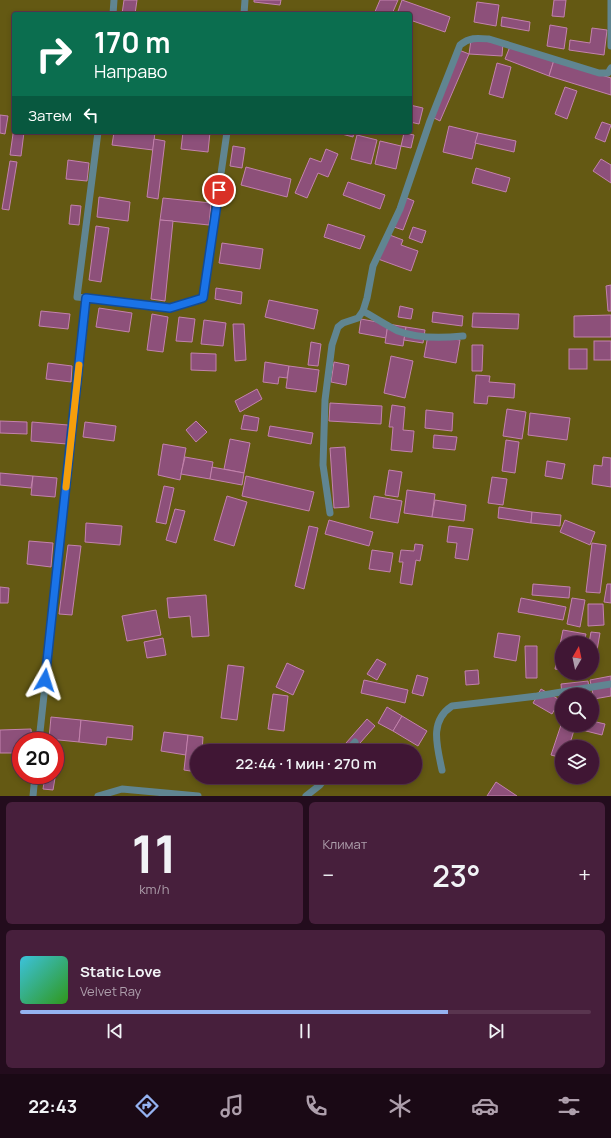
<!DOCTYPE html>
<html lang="ru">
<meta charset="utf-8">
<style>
:root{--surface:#401634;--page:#471f3c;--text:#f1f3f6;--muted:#ae9fac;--line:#59354f;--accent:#95b2f1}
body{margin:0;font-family:Manrope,sans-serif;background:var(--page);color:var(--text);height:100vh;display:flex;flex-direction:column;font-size:15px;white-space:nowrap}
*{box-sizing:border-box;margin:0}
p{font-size:13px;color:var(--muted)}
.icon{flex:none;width:22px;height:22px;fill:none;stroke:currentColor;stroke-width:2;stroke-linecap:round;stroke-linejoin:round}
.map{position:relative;height:796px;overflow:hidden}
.drawer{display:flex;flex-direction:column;gap:6px;padding:6px;background:#230c1d;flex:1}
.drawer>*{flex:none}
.banner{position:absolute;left:12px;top:12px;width:400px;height:122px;border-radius:4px;box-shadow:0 2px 6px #0003,0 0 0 1px var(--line);background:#0b6e4f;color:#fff;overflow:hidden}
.needle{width:26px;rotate:9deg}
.buttons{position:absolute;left:555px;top:636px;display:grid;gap:8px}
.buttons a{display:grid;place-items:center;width:44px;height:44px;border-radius:50%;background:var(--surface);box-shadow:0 2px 6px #0003,0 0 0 1px var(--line);font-size:20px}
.speed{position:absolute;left:12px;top:732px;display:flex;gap:8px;font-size:20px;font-weight:700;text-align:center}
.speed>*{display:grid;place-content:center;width:52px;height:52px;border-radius:50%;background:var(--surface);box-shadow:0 2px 6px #0003,0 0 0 1px var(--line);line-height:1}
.speed .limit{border:6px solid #d22;background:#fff;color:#111}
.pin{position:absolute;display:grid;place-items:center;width:34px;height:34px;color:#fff;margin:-17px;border:2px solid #fff;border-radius:50%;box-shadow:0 1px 4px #0007}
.me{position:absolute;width:44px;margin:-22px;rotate:6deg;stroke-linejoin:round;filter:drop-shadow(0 0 3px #0008)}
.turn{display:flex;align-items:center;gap:14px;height:84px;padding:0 16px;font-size:18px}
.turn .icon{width:52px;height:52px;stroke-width:2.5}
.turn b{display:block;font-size:28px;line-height:34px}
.then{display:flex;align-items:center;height:38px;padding:0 16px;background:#0003;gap:8px;font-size:15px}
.big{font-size:30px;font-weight:600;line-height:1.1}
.drawer .card{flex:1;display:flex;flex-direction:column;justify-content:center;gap:6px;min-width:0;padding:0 14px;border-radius:6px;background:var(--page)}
.drawer .dial{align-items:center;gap:0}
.dial b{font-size:52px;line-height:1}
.song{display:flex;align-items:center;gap:12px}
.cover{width:48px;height:48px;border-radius:6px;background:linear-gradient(135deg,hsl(190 70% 55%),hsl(110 70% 35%))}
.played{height:4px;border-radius:2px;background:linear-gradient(90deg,var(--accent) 75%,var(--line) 75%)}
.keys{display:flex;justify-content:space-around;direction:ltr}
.heat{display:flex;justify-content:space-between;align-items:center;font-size:22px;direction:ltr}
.drawer .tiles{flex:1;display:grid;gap:6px;grid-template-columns:1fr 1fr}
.card:last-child{grid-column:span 2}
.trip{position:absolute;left:190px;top:744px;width:232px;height:40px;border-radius:20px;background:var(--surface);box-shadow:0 2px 6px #0003,0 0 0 1px var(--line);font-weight:600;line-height:40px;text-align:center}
.menu{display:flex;height:64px;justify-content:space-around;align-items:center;background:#1a0915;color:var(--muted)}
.menu .icon{width:28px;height:28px}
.menu .current{color:var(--accent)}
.menu b{font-size:18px;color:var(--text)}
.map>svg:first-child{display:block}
.green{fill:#645913;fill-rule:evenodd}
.building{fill:#8d507a;stroke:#c382ad}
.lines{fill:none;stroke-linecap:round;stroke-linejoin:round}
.service{stroke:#608591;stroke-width:7}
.route-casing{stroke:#114b97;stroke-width:10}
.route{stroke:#1a73e8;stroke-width:7}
.slow{stroke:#f59e0b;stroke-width:7}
</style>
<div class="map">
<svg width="611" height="796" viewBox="0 0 611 796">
<rect width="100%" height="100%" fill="#561e46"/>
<!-- green -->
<path class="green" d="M0,0h611v796h-611zM14,14h396v118h-396zM562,643h30v30h-30zM562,695h30v30h-30zM21,741h34v34h-34zM562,747h30v30h-30zM197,751h218v26h-218z"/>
<!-- building -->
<g class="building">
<path d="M124,0h13l-2,14h-13z"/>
<path d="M254,0h27l-1,5 -26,-3z"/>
<path d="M380,0h18l-6,14h-18z"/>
<path d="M402,0l48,17 -5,15 -35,-12v-6h-13z"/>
<path d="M554,0h12l-2,17 -12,-1z"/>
<path d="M477,2l22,3 -3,21 -22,-4z"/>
<path d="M502,17l28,5 -1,9 -28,-5z"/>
<path d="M550,25l17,3 -3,21 -17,-3z"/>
<path d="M592,28l15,2 -3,25 -35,-5 1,-10 20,3z"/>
<path d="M471,40l32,3 -1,13 -33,-2z"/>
<path d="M511,44l43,16 -5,16 -44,-17z"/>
<path d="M459,50l10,4 -29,67 -10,-5z"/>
<path d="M554,60l57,18v17l-62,-19z"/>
<path d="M497,63l14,4 -8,31 -14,-4z"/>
<path d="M565,87l12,4 -10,28 -12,-5z"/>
<path d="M410,105l13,3 -4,16 -9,-2z"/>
<path d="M0,115l8,1 -3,18 -5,-1z"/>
<path d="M602,122l9,3 -6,17 -10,-4z"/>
<path d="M449,126l29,7 -6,26 -29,-7z"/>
<path d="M14,127v5h10l-3,24 -11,-1z"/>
<path d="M114,132h41l-2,18 -41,-5z"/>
<path d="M183,132h27l-2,20 -27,-3z"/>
<path d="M338,132h16l-1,5 -15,-4z"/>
<path d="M404,133l10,2 -3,13 -10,-2z"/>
<path d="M478,133l38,8 -2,11 -39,-9z"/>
<path d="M357,135l20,5 -6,24 -20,-5z"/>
<path d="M154,139l11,2 -7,58 -11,-2z"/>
<path d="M380,141l21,5 -5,23 -21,-5z"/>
<path d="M233,146l12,2 -3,20 -12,-2z"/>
<path d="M326,149l12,5 -10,23 -10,-4 -11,25 -12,-5 15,-35 11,4z"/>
<path d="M601,159l10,6v18l-18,-12z"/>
<path d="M68,160l21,3 -2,18 -21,-2z"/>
<path d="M10,161l7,1 -8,48 -7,-1z"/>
<path d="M246,167l45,12 -4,18 -46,-12z"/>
<path d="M476,168l34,10 -4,14 -34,-9z"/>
<path d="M348,182l37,13 -5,14 -37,-14z"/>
<path d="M402,196l12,5 -11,29 -12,-4z"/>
<path d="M99,197l31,5 -2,19 -31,-4z"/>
<path d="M163,198l48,5 -2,22 -49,-5z"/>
<path d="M71,205l10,1 -2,19 -10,-1z"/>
<path d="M160,220l13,1 -8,80 -14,-2z"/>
<path d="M328,224l37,12 -5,13 -36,-12z"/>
<path d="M96,226l13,2 -8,54 -12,-2z"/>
<path d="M413,227l13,4 -4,12 -13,-5z"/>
<path d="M387,234l16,6 -2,5 17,6 -7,20 -33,-12z"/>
<path d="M222,243l41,6 -3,20 -41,-6z"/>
<path d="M611,285v26h-3l-2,-25z"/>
<path d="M216,288l26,4 -1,12 -26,-5z"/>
<path d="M269,300l49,10 -4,19 -49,-12z"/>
<path d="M400,306l13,3 -2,10 -13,-2z"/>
<path d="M99,308l33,5 -3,19 -33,-5z"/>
<path d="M41,311l29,3 -2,15 -29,-3z"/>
<path d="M433,312l30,4 -1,10 -30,-4z"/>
<path d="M473,313l46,1 -1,15 -46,-2z"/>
<path d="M152,314l16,3 -5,35 -16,-2z"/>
<path d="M611,315v22h-37v-21z"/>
<path d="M179,317l16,2 -3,23 -16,-1z"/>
<path d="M361,319l27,5 -2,14 -27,-5z"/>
<path d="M204,320l22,3 -3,23 -22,-2z"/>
<path d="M233,324h11l2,36 -11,1z"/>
<path d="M388,324l18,3 -3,19 -18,-3z"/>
<path d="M406,327l19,3 -2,13 -19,-3z"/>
<path d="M428,335l32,5 -4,23 -32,-6z"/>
<rect x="594" y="341" width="17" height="19"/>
<path d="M311,342l10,2 -3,22 -10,-1z"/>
<path d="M472,345h11l-1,26h-10z"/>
<rect x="569" y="349" width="18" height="20"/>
<path d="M191,353l25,1v17l-25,-1z"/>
<path d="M391,356l22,5 -8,37 -21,-5z"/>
<path d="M265,362l24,4 -2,12 -8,-1 -1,7 -15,-2z"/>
<path d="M334,362l15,3 -3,20 -15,-3z"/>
<path d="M48,363l24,3 -1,16 -25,-3z"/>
<path d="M289,366l30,4 -3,22 -30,-4z"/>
<path d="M476,375l14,1 -1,6 26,2 -1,14 -26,-2 -1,8 -13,-1z"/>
<path d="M257,389l5,10 -22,13 -5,-11z"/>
<path d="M330,403l52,3 -1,18 -52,-3z"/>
<path d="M392,405l13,2 -2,23 11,1 -2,21 -21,-2 2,-23h-4z"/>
<path d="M507,409l19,3 -4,27 -19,-3z"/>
<path d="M426,410l27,3 -1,18 -27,-3z"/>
<path d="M530,413l40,5 -3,22 -39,-5z"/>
<path d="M244,415l15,3 -2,13 -16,-2z"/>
<path d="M0,421l27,1v12l-27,-1z"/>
<path d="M196,421l11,11 -11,10 -10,-12z"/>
<path d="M32,422l36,3 -1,19 -36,-3z"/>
<path d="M85,422l31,4 -2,15 -31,-4z"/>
<path d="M270,426l43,7 -2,11 -43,-8z"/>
<path d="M434,435l23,2 -2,13 -22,-2z"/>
<path d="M230,439l20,4 -6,30 -20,-4z"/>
<path d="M506,440l13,2 -4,31 -13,-2z"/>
<path d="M163,444l23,4 -6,32 -22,-5z"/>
<path d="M345,447l4,60 -15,1 -4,-60z"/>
<path d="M185,457l28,5 -3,17 -29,-5z"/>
<path d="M603,457l8,1v29l-19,-3 2,-19 8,1z"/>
<path d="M547,461l18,3 -3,15 -17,-3z"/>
<path d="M212,467l32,6 -2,12 -32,-6z"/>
<path d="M389,470l13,2 -4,25 -13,-2z"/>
<path d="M0,473l33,3 -2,12 -31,-3z"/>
<path d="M33,476l24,2 -2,19 -24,-2z"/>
<path d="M246,476l68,16 -5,19 -67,-15z"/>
<path d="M492,477l15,2 -4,26 -15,-2z"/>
<path d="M164,486l10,2 -8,36 -10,-2z"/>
<path d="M407,490l28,4 -3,23 -28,-4z"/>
<path d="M227,496l20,6 -13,44 -20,-6z"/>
<path d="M374,496l28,5 -4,22 -28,-5z"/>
<path d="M435,500l31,5 -2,16 -32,-4z"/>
<path d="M499,507l33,5 -1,11 -33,-5z"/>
<path d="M175,509l10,2 -9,32 -10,-3z"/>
<path d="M532,512l29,3 -1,11 -29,-3z"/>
<path d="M329,520l44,12 -4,14 -44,-12z"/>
<path d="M565,520l30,12 -5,13 -30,-13z"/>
<path d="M86,523l36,3 -2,19 -35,-3z"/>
<path d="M309,526l9,2 -14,61 -9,-3z"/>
<path d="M449,526l24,3 -5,31 -13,-2 2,-15 -10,-1z"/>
<path d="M29,541l24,2 -2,24 -24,-3z"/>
<path d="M592,543l14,2 -6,48 -14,-1z"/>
<path d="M415,544l8,1 -3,16 -4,-1 -4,25 -12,-2 3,-21h-4l2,-12 13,1z"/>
<path d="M68,545l13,1 -9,69 -13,-1z"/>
<path d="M372,550l21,3 -3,19 -21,-3z"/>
<path d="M533,584l37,3 -1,11 -37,-3z"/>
<path d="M607,584h4v19l-7,-1z"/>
<path d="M0,587l9,1 -1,15h-8z"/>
<path d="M206,595l3,41 -17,1 -2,-21 -21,2 -2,-20z"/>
<path d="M521,598l45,9 -3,13 -45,-8z"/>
<path d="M572,598l13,2 -5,27 -13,-3z"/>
<path d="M588,604h15l1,21 -16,1z"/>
<path d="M156,610l5,25 -34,6 -5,-25z"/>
<path d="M563,630l23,4 -2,9h-22v27l-7,-1z"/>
<path d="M591,632l9,1 -5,29h-3v-19h-3z"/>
<path d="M498,633l22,3 -4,25 -22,-4z"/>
<path d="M163,638l3,17 -19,3 -3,-16z"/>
<path d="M525,646h12v32h-11z"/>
<path d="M377,659l9,5 -9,16 -10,-6z"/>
<path d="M287,663l17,8 -11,24 -17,-8z"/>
<path d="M228,665l16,2 -7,53 -16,-2z"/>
<path d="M478,670l1,14 -13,1 -1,-14z"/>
<path d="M417,675l11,3 -5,18 -11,-3z"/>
<path d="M611,676v20l-17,3 -4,-19z"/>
<path d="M364,680l44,10 -3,13 -44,-10z"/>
<path d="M588,681l2,14h-28l-1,-11z"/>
<path d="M541,689l19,11 -8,14 -19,-11z"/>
<path d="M273,694l15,2 -4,35 -16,-2z"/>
<path d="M387,707l15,9 -9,15 -15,-8z"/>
<path d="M402,716l25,15 -9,15 -25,-15z"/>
<path d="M51,717l30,3 -2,22 -30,-3z"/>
<path d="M367,719l8,7 -22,25h-14z"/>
<path d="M81,720l52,6 -1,14 -25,-3 -1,8 -27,-3z"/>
<path d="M592,721l13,3 -3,11 -28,-7 1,-3h17z"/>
<path d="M561,725l13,5 -5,17h-7v11l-11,-3z"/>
<path d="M31,729l1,12h-11v12h-21v-23z"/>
<path d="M164,732l24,3 -2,20 -25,-4z"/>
<path d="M188,735l15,2 -1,14h-5v21l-13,-2z"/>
<path d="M45,776l10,2 -2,12 -10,-1z"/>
<path d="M496,782l21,14h-30z"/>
</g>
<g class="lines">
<!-- service -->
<g class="service">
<path d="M611,0v46"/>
<path d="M113,14l1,-14"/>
<path d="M244,14l1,-14"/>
<path d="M87,298l83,10 33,-10 24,-166"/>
<path d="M363,311c11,6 23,14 35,20 20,8 45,7 65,5"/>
<path d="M330,513l-7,-48 2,-65 7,-55 6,-18 5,-4 15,-5 5,-7 4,-13 6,-32 27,-57 30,-88 30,-76c10,-8 17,-7 29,-6l110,34h9l3,-5"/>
<path d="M39,741l48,-443 -10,-1 21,-165"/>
<path d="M347,751l8,-9"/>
<path d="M442,770c-5,-24 -13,-49 10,-64l85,-10 74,-12"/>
<path d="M33,796l2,-21"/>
<path d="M98,796l24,-7 76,7"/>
<path d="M306,796l14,-11 6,-8"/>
</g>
</g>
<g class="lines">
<!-- route casing -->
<g class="route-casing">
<path id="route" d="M45,680l41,-382 84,10 33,-10 16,-108"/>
</g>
<!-- route -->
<use href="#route" class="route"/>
<!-- slow -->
<path class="slow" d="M66,487l13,-122"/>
</g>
</svg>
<div class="buttons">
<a><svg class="needle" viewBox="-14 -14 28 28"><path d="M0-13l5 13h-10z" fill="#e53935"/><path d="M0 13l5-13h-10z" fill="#ae9fac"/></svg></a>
<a><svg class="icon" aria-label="search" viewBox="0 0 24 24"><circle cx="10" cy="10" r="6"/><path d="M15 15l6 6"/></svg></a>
<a><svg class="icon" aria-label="layers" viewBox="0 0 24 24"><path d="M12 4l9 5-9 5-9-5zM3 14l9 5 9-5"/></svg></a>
</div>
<div class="speed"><div class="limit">20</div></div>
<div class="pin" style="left:219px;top:190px;background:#d93025"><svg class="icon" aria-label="arrive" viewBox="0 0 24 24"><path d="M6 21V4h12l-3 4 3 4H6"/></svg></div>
<svg class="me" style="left:45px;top:680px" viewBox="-20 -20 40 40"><path d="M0-17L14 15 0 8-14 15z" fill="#1a73e8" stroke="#fff" stroke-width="4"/></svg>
<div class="trip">22:44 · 1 мин · 270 m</div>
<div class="banner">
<div class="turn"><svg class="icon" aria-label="right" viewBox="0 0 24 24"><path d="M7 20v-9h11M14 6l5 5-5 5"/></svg><div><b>170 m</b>Направо</div></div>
<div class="then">Затем<svg class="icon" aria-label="left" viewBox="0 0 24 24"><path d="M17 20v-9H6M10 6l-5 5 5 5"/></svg></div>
</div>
</div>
<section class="drawer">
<div class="tiles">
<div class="card dial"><b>11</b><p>km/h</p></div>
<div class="card"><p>Климат</p>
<div class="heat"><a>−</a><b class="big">23°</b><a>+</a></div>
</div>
<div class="card">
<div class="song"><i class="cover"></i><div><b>Static Love</b><p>Velvet Ray</p></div></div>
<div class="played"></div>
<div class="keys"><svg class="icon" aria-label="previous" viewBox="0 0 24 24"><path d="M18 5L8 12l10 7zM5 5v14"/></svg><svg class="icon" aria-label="pause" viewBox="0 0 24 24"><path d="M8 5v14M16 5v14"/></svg><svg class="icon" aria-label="next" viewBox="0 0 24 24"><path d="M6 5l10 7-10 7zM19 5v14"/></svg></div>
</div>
</div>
</section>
<nav class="menu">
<b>22:43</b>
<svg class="icon current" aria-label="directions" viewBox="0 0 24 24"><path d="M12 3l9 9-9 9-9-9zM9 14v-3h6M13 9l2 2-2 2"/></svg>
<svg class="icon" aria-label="music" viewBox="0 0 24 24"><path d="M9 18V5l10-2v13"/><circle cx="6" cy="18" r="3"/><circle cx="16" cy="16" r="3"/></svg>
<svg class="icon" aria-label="phone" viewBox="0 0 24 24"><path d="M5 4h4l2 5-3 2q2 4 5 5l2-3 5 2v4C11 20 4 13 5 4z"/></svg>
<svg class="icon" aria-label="climate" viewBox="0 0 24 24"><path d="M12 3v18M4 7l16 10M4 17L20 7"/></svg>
<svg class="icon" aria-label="car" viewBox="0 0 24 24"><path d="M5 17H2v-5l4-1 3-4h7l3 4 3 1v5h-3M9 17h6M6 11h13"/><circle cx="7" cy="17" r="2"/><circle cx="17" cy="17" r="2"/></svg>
<svg class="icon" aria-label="filters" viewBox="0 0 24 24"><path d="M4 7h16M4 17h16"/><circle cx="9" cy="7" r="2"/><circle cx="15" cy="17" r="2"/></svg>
</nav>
